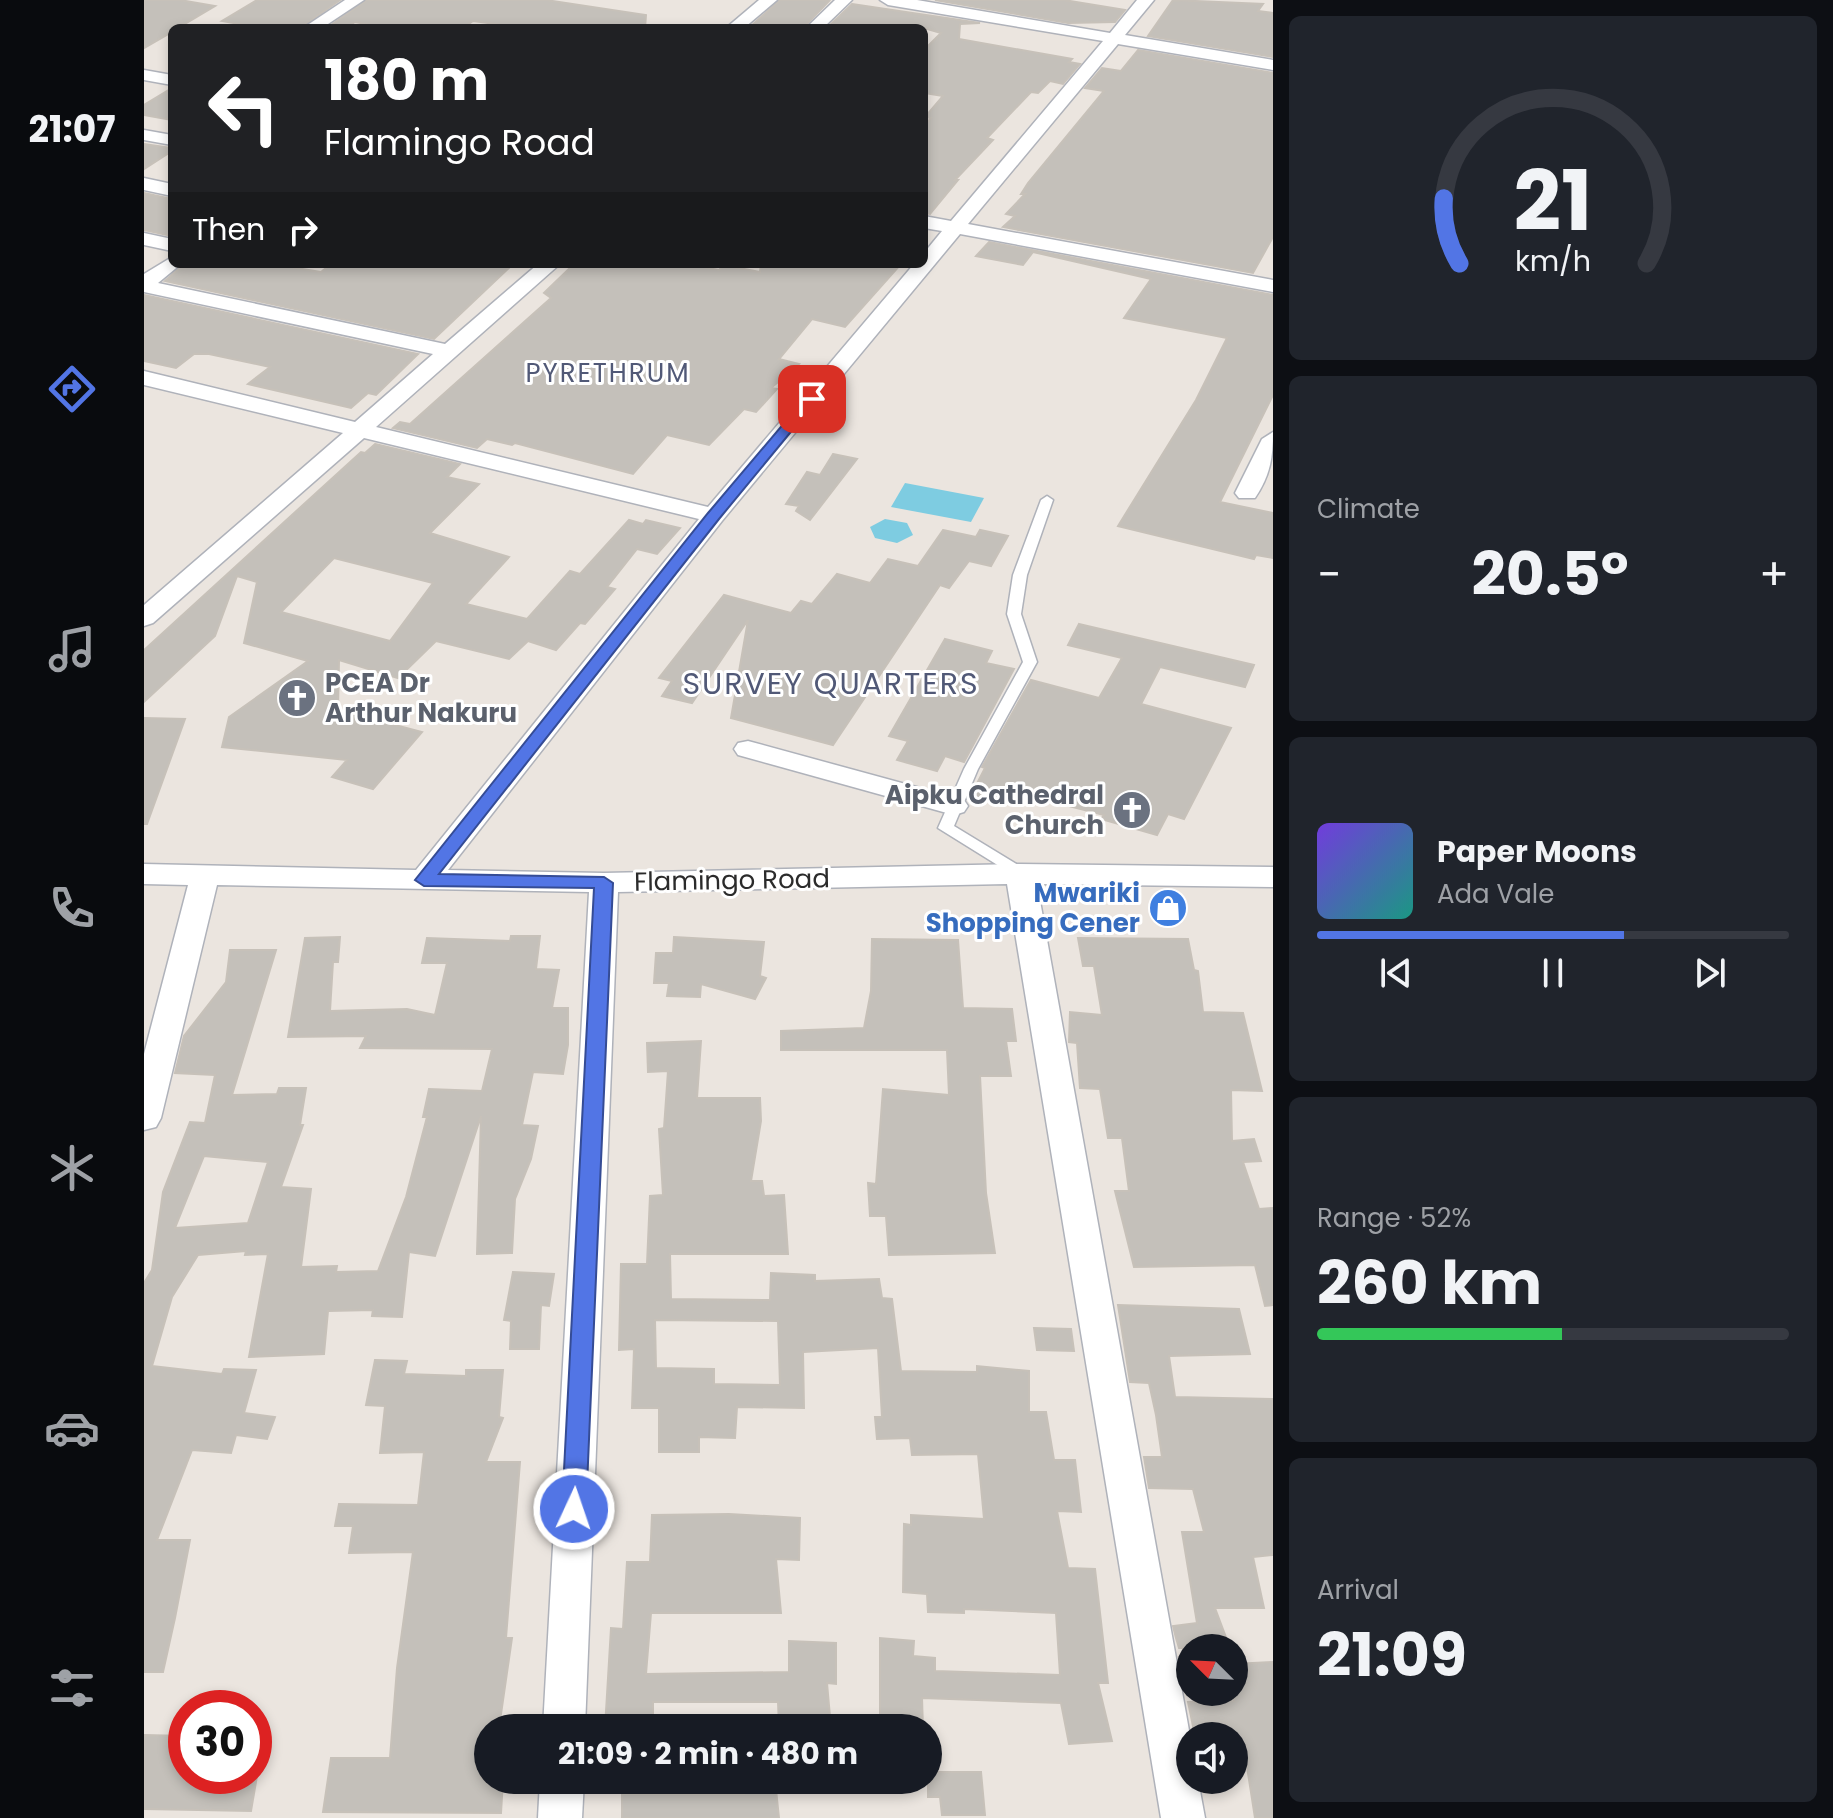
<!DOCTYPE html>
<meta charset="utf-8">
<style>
:root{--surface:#171b24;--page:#20242c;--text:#f1f3f6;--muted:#9ea1a6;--line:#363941;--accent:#5275e5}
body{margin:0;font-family:Poppins,sans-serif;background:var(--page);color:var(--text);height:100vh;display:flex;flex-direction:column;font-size:30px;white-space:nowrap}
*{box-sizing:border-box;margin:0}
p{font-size:26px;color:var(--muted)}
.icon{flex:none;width:44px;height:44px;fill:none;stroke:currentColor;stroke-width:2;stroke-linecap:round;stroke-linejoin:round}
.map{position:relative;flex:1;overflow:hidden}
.side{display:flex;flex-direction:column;gap:16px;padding:16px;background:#0d0f14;width:560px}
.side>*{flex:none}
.hud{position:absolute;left:24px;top:24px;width:760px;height:244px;border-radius:12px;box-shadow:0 4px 12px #0003;background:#202124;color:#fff;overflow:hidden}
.needle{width:52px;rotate:294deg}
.fabs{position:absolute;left:1032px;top:1634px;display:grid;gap:16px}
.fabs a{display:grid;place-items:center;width:72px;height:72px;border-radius:50%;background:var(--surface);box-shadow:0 4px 12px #0003;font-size:40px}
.speed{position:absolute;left:24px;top:1690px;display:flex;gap:16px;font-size:40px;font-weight:700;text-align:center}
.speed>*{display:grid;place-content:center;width:104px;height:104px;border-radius:50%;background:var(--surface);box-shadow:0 4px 12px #0003;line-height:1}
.speed .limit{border:12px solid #d22;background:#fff;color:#111}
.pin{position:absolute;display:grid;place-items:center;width:68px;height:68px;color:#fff;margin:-34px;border-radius:16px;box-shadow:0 4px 12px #0006}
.me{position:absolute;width:88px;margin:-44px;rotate:3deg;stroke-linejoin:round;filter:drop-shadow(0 0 6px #0008)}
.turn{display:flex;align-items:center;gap:28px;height:168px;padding:0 24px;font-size:36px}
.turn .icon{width:104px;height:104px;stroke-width:2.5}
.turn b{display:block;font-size:56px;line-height:68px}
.then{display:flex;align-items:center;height:76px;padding:0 24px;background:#0003;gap:16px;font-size:30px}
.big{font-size:60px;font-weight:700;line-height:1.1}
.side .tile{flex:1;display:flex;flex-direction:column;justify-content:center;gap:12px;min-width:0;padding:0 28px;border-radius:12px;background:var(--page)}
.side .dial{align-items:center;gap:0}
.dial svg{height:208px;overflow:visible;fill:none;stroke:var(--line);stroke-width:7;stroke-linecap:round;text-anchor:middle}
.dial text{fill:var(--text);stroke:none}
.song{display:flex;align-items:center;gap:24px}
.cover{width:96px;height:96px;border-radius:12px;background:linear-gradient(135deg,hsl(260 70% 55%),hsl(170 70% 35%))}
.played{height:8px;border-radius:4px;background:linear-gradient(90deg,var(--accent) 65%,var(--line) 65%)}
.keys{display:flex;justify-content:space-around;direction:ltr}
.heat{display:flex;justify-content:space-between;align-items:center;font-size:44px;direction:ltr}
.charge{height:12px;border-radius:6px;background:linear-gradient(90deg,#34c759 52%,var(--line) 0)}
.trip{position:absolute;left:330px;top:1714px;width:468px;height:80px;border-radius:40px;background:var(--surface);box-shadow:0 4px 12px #0003;font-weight:700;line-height:80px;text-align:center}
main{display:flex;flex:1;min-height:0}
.dock{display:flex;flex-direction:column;width:144px;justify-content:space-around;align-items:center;background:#090b0e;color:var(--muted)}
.dock .icon{width:56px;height:56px}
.dock .on{color:var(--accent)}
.dock b{font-size:36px;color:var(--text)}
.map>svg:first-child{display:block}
.water{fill:#7ecce1}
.building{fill:#c4c0ba;stroke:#c7c1b9;stroke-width:2;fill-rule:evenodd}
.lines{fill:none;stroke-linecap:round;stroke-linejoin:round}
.lane-casing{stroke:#afb2ba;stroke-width:3}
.street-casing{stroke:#afb2ba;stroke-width:3}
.lane{fill:#fff;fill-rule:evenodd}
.street{fill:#fff;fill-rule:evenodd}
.route{fill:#5275e5;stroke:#354c95;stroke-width:2}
.labels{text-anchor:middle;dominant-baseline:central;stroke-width:6;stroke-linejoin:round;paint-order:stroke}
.far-quarter-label{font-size:26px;letter-spacing:2px;fill:#515977;stroke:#fff}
.worship-label{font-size:26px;font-weight:bold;fill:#5b616d;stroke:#fff;text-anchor:start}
.street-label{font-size:26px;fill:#2b2b2b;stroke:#fff}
.shop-label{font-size:26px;font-weight:bold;fill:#366cbe;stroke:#fff;text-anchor:end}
.quarter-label{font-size:30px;letter-spacing:2px;fill:#515977;stroke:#fff}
</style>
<main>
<nav class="dock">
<b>21:07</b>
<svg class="icon on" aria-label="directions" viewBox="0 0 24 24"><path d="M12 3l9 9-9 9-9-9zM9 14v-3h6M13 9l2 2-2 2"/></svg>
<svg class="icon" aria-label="music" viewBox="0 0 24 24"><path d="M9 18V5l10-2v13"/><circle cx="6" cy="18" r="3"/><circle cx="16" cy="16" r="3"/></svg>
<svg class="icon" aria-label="phone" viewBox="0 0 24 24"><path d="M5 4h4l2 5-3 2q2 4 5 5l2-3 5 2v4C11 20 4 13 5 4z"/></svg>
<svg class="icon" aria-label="climate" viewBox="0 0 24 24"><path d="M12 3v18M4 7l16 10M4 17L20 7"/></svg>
<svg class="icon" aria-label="car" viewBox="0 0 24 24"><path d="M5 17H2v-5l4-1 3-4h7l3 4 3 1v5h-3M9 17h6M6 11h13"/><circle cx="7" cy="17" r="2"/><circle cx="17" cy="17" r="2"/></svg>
<svg class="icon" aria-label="filters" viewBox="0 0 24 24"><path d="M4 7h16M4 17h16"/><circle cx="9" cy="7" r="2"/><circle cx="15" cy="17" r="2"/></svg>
</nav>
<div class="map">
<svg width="1129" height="1818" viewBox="0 0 1129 1818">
<rect width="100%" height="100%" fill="#ebe5df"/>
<!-- water -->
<g class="water">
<path d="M761,483l79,15 -13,24 -80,-15z"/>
<path d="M741,519l22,4 6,12 -16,8 -22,-5 -5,-11z"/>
</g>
<!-- building -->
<g class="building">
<path d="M0,0h36l35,6 -37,22h-6v4l-28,16z"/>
<path d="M113,0h83l-40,28h-38l-40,-7z"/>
<path d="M223,0h179l100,15 -1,13h-121l-51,-7 -10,7h-77l-31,-6 -9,6h-19z"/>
<path d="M636,0h40l9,1 -26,27h-54z"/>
<path d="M791,0h129l61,10 -10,12 -47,1z"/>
<path d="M1029,0l90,4 -5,7 15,2v44l-125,-21z"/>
<path d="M708,4l128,19 -20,1 -1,15 113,20 -3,3 11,2 -17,20 -13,-3 -12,12 -7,-1 -44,46 6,2 -38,40h3l-28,34 -6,-1v-87l7,-8 -6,-1 18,-21 -19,-3v-43l17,-17 -17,-5h-97z"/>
<path d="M994,50l135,23v164l-20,36 -250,-46 12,-11 -9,-2 19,-20h-4l7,-11 76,-92 -19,-3 17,-20 19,3z"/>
<path d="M28,88v32l-28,-5v-10z"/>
<path d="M0,144l28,4v3l-28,18z"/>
<path d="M0,193l28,6v37l-28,-6z"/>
<path d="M845,242l284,53v100l-53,107 53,11v45l-17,-3 -2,4 -136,-33 78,-126 31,-62 -103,-20 27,-39 -118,-27 -10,13 -47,-9z"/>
<path d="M40,264h88l49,8 10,-8h182l-79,75 -269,-58z"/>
<path d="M430,264h112l33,6 5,-5 36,7 1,-8h140l-56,63 -33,-8 -33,40 20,5 -28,24 6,1 -21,23 -12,-3 -35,36 -42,-10 -34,39 -118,-31 -3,2 -25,-6 -10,9 -84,-20 7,-6 10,2 141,-126 -7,-5z"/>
<path d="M0,295l274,59 -42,41 -8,-2 -17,15 -103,-24 22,-17 -61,-13h-15l-18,14 -32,-7z"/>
<path d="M231,444l85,20 -13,13 32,7 -49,49 79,24 -43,47 61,15 43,-48 10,3 49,-54 14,4 3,-4 34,8 -23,26 -20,-5 -30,38 8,2 -30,35 -5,-1 -24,27 -28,-9 -19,18 -73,-18 -38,37 -59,-18 -1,50 84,22 -49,57 -41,-12 15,-17 -125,-13 7,-30 79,-56 -64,-18 13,-61 -20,-6 -22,60 -71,66v-52l217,-198 4,1zM190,558l99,25 -43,58 -109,-29z"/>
<path d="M689,454l24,5 -47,61 -14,-9 3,-5 -13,-2 21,-32 13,3z"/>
<path d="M799,530l33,7 4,-7 28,6 -17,30 -22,-5 -20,27 -9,-3 -107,160 -102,-27 17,-98 -56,83 -30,-7 10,-15 -13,-3 65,-83 67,18 10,-12 11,3 25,-30 33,9 18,-24 30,7z"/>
<path d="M935,624l175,41 -9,22 -85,-20 -19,37 90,24 -47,91 -16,-5 -11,21 -56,-16 3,-4 -94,-24 -7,14 -33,-8 15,-29 -3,-1 49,-87 68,18 23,-40 -54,-13z"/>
<path d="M801,639l47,12 -6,12 28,6 -50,93 -19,-6 -8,15 -40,-11 11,-19 -19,-5z"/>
<path d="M0,718l41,1 -38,105h-3z"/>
<path d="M367,936h29l-4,33 23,1 -7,38h16v37l-5,29 -30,-2 -11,53 16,1 -7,33 -16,40 -3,54 -35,1 4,-138 -46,140 -26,-4 -7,65 -30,-1 1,-6 -45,1 -4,43 -75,3 19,-103 -23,1 1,-4 -48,4 -26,42 -20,69 70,8 2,-5 32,1 -12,43 31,4 -8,22 -31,-4 -5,18 -39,-3 -35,90h33l-15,78 -12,54h-19v-389l8,-13 11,-78 27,-70 15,1 10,-48 -40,-2 9,-37 42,-54 4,-32h46l-44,145 45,-1 2,-6h27l-6,37h3l-22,62 30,2 -10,78 36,-1 -1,6 42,-1 28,-74 21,-80h-4l6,-28 53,2 10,-42 -132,-1 6,-12 -78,1 17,-99 35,-1 -2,25h-5l-3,49 77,-2 28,6 12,-52h-25l5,-25 83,3zM60,1156l64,6 -20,61 -73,5z"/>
<path d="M530,937l90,5 -4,34 6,2 -11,21 -54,-15 -1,13 -33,-1 2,-13h-15l2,-30h17z"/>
<path d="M934,938l110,1 6,31 4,1 5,41 40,1 19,78 -31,-1 1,51 22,-2 7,22 -18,1 16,47 14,-1v97l-8,1 -10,-41 -121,2 -19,-76h14l-7,-53h-14l-8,-49 -20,-1 -3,-45 -8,-1 1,-30 32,3 -8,-49h-11z"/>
<path d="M728,939l86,1 5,68 49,1 4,32h-10l5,35h-31l6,117 9,60 -106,2 -3,-39h-16l-2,-33 8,1 7,-95 66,6 -2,-45h-166v-19l83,-3 7,-37z"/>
<path d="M557,1041l-4,57h63l1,23 -10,60h11l2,15 20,-1 4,59h-118l1,45 99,1 1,-27 44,2v6l64,-2 3,19 10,1 9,72 76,1v-6l52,5v41h17l8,48h21l6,52 -24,-1 11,57 27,1 13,114h-10l14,58 -43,3 -8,-41 -139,-5 1,30h-43v-90l34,3 -1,15 22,2v13l125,4 -4,-62 -92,-4v4l-36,-1 -1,-18 -24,-2 1,-68 7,1v-10l73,4 -6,-65 -66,1 -2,-17 -33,1 -2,-22h7l-4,-69 -75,4 1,56 -67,-1 -2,31 -36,-1v15h-40v-44h-27l2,-59 -15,1 2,-86h26l3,-68 13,-1 -4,-66 5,-1 4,-57 -20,1 -1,-29zM511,1320l123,1 2,64 -66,-1v-15l-58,-1z"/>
<path d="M369,1272l41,2 -5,32 -8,-1 -2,44h-29l1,-28 -7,-1z"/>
<path d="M974,1305l121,4 11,45 -81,2 6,41 98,2v156l-20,2 11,51h-49l15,40h-51l-3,-10 -3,-12 24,-3 -15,-91h22l-11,-43 -44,-1 -5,-31h18l-6,-42 -7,-32 -19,-1z"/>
<path d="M890,1328l37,1 3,22 -37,-1z"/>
<path d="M231,1360l32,1 -3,13 62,2v-6h37l-4,47 4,1 -17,44h34l-14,176h6l-13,90h-11v52h15l-2,33 -178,-1 8,-54h59l7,-90 16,-116 -64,1 4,-27h-18l4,-22 79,1 6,-53 -44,1 5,-47 -19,-1z"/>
<path d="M585,1514l71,4 -1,42 -23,-1 5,54h-130l-5,61 143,-2v-31l47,2v41l-9,-1 4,45 -52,-2 -1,-24h-125v26h-48l6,-100 12,1 4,-67h23l2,-47z"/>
<path d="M1129,1662v156h-18l-10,-64h-11v-18h-39l-7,-34 46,-1v-37z"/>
<path d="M0,1735l42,1v40h71l-6,35 -107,-2z"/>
<path d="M784,1772h53l4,43h-43l-2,-18h-12z"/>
<path d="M599,1780h32l4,38h-157v-24h122z"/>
</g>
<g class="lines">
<!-- lane casing -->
<g class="lane-casing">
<path id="lane" d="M903,496l6,4 -26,75 -6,39 16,48 -59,107 -24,57 72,44 2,4 -2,4 -6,1 -82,-51 26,-59 59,-107 -16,-48 6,-39 28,-75z"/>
</g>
<!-- street casing -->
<g class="street-casing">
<g id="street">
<path d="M201,0h19l-42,28h-19z"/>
<path d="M615,0h18l-33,28h-18z"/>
<path d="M691,0h17l-29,28h-17z"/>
<path d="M736,0h37l193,33 27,-33h17l-29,35 148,25v10l-155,-26 -150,180 305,56v12l-313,-58 -238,287 -274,349 156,3 416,-9 253,3v20l-236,-3 153,852v44h8l7,38h-44l-154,-934 -389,8 -33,836h-42l46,-836 -372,-7 -56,233 -5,9 -12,3v-76l44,-169 -44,-1v-20l272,6 283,-351 -335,-81 -211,185 -9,3v-21l199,-172 -199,-48v-14l211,51 78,-68 -289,-62v-18l28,-17v7h9l-23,19 287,61 93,-80h22l-184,163 332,80 206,-243h10v-11l18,-22 -18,-3v-12l27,5 152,-180 -215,-36z"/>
<path d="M0,70l28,5v10l-28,-5z"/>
<path d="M0,130l28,5v10l-28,-5z"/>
<path d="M0,178l28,6v12l-28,-6z"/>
<path d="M0,233l28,6v12l-28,-6z"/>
<path d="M1129,432c0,26 -3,44 -18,66h-16l-4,-5 27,-54z"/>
<path d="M604,741l216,59 4,6 -4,6 -10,3 -216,-60 -4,-6 4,-6z"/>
<path d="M396,1780h44l-2,38h-44z"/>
</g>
</g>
<!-- lane -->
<use href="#lane" class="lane"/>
<!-- street -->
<use href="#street" class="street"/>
</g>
<!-- route -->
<path class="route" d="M663,396l11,3 -99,120 -280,355 165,3 9,6 -27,626 -3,7 -9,3 -8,-3 -4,-7 32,-621 -170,-2 -9,-6 293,-367z"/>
<!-- icons -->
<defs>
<g id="church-disc" transform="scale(2)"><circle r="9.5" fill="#6b7280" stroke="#fff"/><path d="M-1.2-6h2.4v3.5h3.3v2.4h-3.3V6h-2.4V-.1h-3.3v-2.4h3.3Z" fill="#fff"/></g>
<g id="shop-disc" transform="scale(2)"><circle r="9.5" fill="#3f7fe0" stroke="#fff"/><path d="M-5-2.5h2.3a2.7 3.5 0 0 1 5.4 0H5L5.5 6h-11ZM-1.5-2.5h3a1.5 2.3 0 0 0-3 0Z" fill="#fff"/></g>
</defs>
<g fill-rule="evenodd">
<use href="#church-disc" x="153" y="698"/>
<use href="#church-disc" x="988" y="810"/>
<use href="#shop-disc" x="1024" y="908"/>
</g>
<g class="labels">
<!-- far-quarter labels -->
<g class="far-quarter-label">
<text x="464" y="373">PYRETHRUM</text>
</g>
<!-- worship labels -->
<g class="worship-label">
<text x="181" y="683">PCEA Dr<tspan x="181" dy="30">Arthur Nakuru</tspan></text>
<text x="960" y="795" text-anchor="end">Aipku Cathedral<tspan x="960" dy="30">Church</tspan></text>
</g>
<!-- street labels -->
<g class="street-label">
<text transform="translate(588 880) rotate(-1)">Flamingo Road</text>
</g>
<!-- shop labels -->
<g class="shop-label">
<text x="996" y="893">Mwariki<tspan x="996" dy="30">Shopping Cener</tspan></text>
</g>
<!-- quarter labels -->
<g class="quarter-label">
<text x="687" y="683">SURVEY QUARTERS</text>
</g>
</g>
</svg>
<div class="fabs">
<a><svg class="needle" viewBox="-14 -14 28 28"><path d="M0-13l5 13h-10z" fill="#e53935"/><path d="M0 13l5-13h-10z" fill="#9ea1a6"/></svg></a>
<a><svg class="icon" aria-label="sound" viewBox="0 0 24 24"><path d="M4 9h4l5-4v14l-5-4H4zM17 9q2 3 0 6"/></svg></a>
</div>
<div class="speed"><div class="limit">30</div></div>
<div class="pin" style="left:668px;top:399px;background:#d93025"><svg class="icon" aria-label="arrive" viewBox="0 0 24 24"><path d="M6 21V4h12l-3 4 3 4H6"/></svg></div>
<svg class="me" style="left:430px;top:1509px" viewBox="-20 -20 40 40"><circle r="17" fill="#5275e5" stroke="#fff" stroke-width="3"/><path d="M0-11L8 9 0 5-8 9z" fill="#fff"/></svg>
<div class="trip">21:09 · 2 min · 480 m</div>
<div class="hud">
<div class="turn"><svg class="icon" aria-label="left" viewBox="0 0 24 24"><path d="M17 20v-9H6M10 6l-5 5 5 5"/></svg><div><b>180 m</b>Flamingo Road</div></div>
<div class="then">Then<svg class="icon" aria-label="right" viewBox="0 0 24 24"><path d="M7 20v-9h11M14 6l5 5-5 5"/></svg></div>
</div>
</div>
<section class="side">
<div class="tile dial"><svg viewBox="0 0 100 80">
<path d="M14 69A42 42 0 1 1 86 69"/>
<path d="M14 69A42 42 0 0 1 8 44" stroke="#5275e5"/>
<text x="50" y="56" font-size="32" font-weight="700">21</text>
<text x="50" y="72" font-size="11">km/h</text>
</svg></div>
<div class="tile"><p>Climate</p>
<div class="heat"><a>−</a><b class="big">20.5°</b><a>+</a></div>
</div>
<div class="tile">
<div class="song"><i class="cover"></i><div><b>Paper Moons</b><p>Ada Vale</p></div></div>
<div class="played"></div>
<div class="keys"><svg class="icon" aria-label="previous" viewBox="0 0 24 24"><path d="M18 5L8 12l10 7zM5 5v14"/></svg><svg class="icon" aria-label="pause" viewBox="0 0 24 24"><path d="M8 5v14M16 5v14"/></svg><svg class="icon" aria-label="next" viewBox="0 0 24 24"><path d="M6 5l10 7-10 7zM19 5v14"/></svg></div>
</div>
<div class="tile"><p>Range · 52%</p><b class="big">260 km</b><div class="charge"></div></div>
<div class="tile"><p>Arrival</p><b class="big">21:09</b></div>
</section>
</main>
